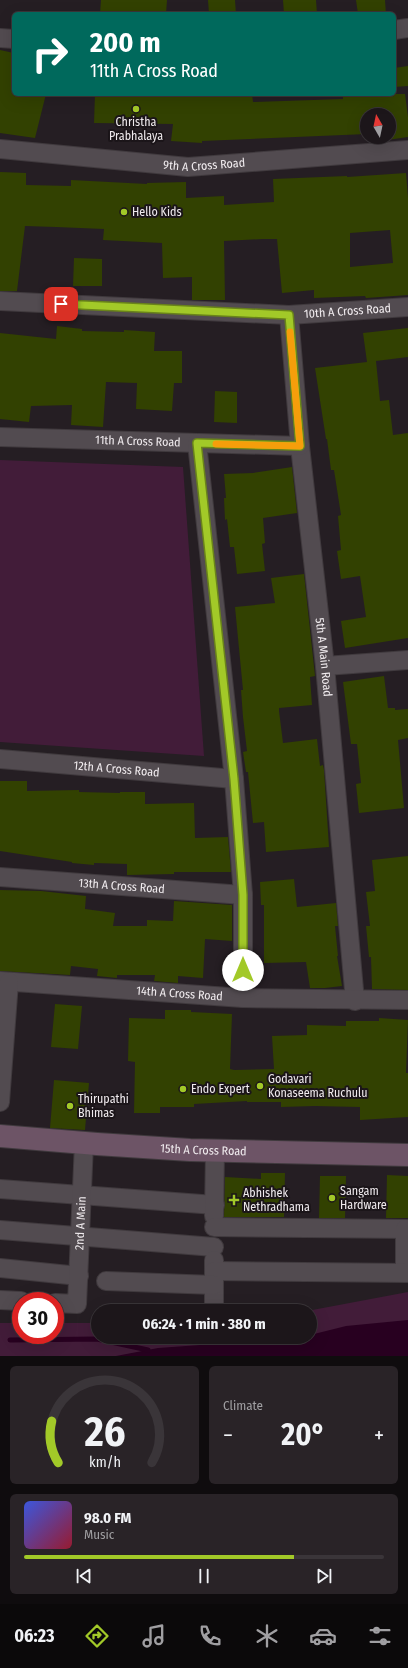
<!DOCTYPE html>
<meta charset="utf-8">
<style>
:root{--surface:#1c161a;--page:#292327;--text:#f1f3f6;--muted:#a09fa2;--line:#3a3539;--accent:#a2c928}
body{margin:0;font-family:"Fira Sans Condensed",sans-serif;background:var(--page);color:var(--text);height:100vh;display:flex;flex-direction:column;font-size:15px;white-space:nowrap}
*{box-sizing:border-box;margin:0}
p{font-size:13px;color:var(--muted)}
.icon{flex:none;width:22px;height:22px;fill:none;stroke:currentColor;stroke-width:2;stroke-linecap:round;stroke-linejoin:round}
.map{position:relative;height:1356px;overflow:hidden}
.details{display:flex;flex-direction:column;gap:10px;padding:10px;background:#0f0c0e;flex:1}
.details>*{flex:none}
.top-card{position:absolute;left:12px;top:12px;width:384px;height:84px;border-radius:6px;box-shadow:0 4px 16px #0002,0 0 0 1px var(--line);background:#00695c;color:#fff;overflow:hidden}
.needle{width:26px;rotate:351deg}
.tools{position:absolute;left:360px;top:108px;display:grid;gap:8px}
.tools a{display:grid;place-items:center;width:36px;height:36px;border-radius:50%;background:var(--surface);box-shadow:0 4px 16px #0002,0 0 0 1px var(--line);font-size:20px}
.speed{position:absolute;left:12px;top:1292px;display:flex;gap:8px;font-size:20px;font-weight:700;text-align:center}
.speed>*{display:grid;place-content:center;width:52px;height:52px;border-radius:50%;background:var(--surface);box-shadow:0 4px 16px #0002,0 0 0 1px var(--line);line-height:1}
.speed .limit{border:6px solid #d22;background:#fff;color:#111}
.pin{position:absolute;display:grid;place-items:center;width:34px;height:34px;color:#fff;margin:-17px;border-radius:8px;box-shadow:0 2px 6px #0006}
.me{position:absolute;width:44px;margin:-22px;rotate:0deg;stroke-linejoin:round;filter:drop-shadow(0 0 3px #0008)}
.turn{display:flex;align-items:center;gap:14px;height:84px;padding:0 12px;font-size:18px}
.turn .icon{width:52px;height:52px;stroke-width:2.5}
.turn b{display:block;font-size:28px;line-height:34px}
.big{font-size:30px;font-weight:700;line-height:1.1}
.details .widget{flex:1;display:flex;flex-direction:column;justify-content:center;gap:6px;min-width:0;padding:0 14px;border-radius:6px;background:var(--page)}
.details .dial{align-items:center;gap:0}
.dial svg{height:104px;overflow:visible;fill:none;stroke:var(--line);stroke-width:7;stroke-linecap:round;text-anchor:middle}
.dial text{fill:var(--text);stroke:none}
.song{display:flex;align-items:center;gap:12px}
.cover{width:48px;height:48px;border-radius:6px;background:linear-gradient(135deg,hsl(230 70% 55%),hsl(350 70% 35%))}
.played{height:4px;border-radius:2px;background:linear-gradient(90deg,var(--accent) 75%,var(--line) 75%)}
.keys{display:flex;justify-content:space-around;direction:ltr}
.heat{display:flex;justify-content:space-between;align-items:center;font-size:22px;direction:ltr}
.details .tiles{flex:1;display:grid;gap:10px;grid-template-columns:1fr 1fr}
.widget:last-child{grid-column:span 2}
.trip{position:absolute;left:91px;top:1304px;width:226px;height:40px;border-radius:20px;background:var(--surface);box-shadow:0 4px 16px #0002,0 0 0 1px var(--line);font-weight:700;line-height:40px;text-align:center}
.menu{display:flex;height:64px;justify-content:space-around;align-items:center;background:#0b090a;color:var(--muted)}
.menu .icon{width:28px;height:28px}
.menu .selected{color:var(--accent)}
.menu b{font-size:18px;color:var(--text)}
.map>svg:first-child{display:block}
.green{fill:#421c39}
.water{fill:#280020}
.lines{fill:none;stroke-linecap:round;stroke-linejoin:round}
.stream{stroke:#280020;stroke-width:5}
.building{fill:#324101;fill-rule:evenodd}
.street-casing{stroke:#403a3e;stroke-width:20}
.secondary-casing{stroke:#403a3e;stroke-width:24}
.street{stroke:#524b50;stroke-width:18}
.secondary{stroke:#6d5466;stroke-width:22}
.route-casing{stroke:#69831a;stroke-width:10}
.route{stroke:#a2c928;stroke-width:7}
.slow{stroke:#f59e0b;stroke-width:7}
.poi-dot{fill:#a2c928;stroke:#1b1519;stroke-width:1.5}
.labels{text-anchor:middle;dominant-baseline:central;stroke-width:4;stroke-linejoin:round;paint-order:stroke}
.poi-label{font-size:12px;fill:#f0ebee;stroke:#1b1519;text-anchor:start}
.street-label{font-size:12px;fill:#f0ebee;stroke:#1b1519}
</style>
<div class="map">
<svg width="408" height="1356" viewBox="0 0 408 1356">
<rect width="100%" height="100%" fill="#251e23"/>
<!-- green -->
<g class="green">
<path d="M0,460l183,7 21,289 -204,-14z"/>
<path d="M408,1292v64h-408v-33h21v12h34v-12h43v14h212v-26h-3z"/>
</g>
<!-- water -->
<path class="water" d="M408,1320v36h-292l42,-8 152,-11v-2l36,-9z"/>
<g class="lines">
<!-- stream -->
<path class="stream" d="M10,1340l87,-1 51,11"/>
</g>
<!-- building -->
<g class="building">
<path d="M101,0h66l-1,14h-66z"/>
<path d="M208,0h27l1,14h-27z"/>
<path d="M283,0h33l1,14h-33z"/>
<path d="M356,0h29l1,14h-28z"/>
<path d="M0,50l14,3v41h32l-11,44 -35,-5z"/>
<path d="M408,66v20l-14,1v-19z"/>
<path d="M95,94h157l1,8 90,-3v-5h62l3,23v20l-28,4 -1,-4h10v-22h-22v19l-165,7v2l-31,-2 2,-17 -79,-1z"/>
<path d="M0,172l26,1v12l45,1v-6l76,4v-1l39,-1v16l38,-2v9l50,-3 -1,-23 74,-3v1l59,-4 2,25v97l-42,3 -1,-2 -51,2v-8l-32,3 -5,-54h-14l-39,2 1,59h-33v-23l-29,1 -1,-35 -59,-3 1,-11 -48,-2 -31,-1 -8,65h-17zM390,230l3,33 -43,4v-34z"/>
<path d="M74,258l28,1v27h-29z"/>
<path d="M57,326l25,3v2l42,1v-2l31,2 -1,19h28v32h-8l-2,28 -36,-2 1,-26 -31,-1 -3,45 -32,-2 1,-20 -41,1 -2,16 -29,-3v-86l56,6z"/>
<path d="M408,328v29l-32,4 4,40 9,-1 4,35 15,-2v205l-63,10 -4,-27 25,-4 -6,-41 -19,3 -4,-28 4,-1 -3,-34 3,-1 -7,-45h-3l-4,-31h-1l-11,-71 52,-6 -4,-29z"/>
<path d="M215,391l22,1v31l-23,-1z"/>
<path d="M292,467l5,46 -34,5 2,25 -3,1 3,27 -28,3 -3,-27h-4l-3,-28 -2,1 -1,-22h2l-2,-24 29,-1z"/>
<path d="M304,574l11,102 -5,1 2,28 -33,3v3l4,32 34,-4 3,27 3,-1 1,5 5,77 -63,5 -2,-30 -11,1 -5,-51h-2l-3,-20 4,-1 -4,-34 -2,-27h2l-8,-83 40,-4 -4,-25z"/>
<path d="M384,676l4,32h7v2l13,-1v29l-10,2 6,68 -45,5 -3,-29 5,-1 -4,-39h-6l-8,-62z"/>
<path d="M0,781h27v10l52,-1v2l41,1v-1h25v12l49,-1 1,35 33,-1 3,35h-57v2l-47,1v-11l-33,-1v2l-22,-2v-1l-72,-11z"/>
<path d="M408,856v134l-36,-1 -1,-32h-2l-3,-31h4l-4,-34 9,-1 -3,-31z"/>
<path d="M294,879l3,28 39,-4 2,23h-3l3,30h-1l5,30 -17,2h-15l-4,-26 -42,1v-58h-3l-1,-23z"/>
<path d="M0,890l41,1 45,5 -1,13 30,4 -2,13h34v-6l26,1 1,-20 58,4v36l-27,-2 -2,39 -25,-2v7l-24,-2 1,-6h-38v3l-20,-2 1,-7 -27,-3 -1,9 -70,-4z"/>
<path d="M55,1004l27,2 -4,43 -27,-2z"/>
<path d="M165,1010h26v2l41,2 -2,55 4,1 40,-1 -2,-33 35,-1v-10l39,1v-5h33v-3l29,2 -2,53h2v44l-48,3v-13l-45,-1 -34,1v-5h-34v-1l-53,3v3h-34v6h-26l1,-51 -7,-1 1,-43 36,1z"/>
<path d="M54,1080l35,3 -4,47 -35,-2z"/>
<path d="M261,1173h24l-1,44h-60l1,-40 36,2z"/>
<path d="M387,1175l21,1v42h-22z"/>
<path d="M320,1176h26l-1,42h-26z"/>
</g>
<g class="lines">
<!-- street casing -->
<g class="street-casing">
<g id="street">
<path d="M394,30l14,-2"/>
<path d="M0,38l14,1"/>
<path id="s1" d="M0,149l188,18 220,-17"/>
<path id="s2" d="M0,301l289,14 119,-8"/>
<path id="s3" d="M289,315l11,131 25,220 30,335"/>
<path id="s4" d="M0,437l300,9"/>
<path d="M197,443l37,336 9,116v103"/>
<path d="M325,666l83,-6"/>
<path id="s5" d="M0,759l234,20"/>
<path id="s6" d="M0,877l243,18"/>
<path id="s7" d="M0,981l243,17 165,2"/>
<path d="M0,1102l9,-120"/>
<path d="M0,1189l215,16"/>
<path d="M214,1216l1,-65"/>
<path d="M214,1227l194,2"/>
<path d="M405,1229v44"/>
<path d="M0,1230l214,17"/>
<path d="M214,1260v51"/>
<path d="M0,1268l79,8"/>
<path d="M214,1271l194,2"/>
<path d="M106,1281l108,4"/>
<path d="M0,1300l21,1"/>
<path id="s8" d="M55,1303l22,1 7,-161"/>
</g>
</g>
<!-- secondary casing -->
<g class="secondary-casing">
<g id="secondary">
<path id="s9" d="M0,1136l97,8 93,6 218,5"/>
</g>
</g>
<!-- street -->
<use href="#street" class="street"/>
<!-- secondary -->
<use href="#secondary" class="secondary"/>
</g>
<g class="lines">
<!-- route casing -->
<g class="route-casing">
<path id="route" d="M61,304l228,11 11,131 -103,-3 37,336 9,116v75"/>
</g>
<!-- route -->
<use href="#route" class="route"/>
<!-- slow -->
<path class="slow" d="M216,444l84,2 -10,-114"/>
</g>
<!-- markers -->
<g class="poi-dot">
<circle cx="136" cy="109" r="4"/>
<circle cx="124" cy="212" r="4"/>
<circle cx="260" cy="1086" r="4"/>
<circle cx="183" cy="1089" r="4"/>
<circle cx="70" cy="1106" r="4"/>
<circle cx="332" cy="1198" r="4"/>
<path d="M232 1194h4v4h4v4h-4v4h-4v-4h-4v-4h4z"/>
</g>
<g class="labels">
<!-- poi labels -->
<g class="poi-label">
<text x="136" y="122" text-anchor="middle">Christha<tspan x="136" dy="14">Prabhalaya</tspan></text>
<text x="132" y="212">Hello Kids</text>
<text x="268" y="1079">Godavari<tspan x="268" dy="14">Konaseema Ruchulu</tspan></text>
<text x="191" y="1089">Endo Expert</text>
<text x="78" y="1099">Thirupathi<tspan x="78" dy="14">Bhimas</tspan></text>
<text x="340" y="1191">Sangam<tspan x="340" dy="14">Hardware</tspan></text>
<text x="243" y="1193">Abhishek<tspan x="243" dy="14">Nethradhama</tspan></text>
</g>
<!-- street labels -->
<g class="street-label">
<text stroke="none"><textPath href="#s1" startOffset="205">9th A Cross Road</textPath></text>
<text stroke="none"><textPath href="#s2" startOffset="348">10th A Cross Road</textPath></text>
<text stroke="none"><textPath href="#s4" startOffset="138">11th A Cross Road</textPath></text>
<text stroke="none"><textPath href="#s3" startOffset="344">5th A Main Road</textPath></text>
<text stroke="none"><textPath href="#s5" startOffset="117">12th A Cross Road</textPath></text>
<text stroke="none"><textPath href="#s6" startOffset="122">13th A Cross Road</textPath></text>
<text stroke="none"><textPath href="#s7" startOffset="180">14th A Cross Road</textPath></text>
<text stroke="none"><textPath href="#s9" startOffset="204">15th A Cross Road</textPath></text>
<text stroke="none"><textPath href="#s8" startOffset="103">2nd A Main</textPath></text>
</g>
</g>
</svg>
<div class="tools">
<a><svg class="needle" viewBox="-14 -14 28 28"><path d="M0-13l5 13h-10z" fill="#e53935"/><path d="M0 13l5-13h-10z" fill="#a09fa2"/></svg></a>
</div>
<div class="speed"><div class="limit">30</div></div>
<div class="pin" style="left:61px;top:304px;background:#d93025"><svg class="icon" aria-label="arrive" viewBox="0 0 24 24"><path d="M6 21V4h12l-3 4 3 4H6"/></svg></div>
<svg class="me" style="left:243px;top:970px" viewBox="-20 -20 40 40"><circle r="19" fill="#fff"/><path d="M0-13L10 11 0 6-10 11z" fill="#a2c928"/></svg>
<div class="trip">06:24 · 1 min · 380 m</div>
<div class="top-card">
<div class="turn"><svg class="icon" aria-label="right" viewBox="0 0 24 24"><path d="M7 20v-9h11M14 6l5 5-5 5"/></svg><div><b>200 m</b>11th A Cross Road</div></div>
</div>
</div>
<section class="details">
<div class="tiles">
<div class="widget dial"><svg viewBox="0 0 100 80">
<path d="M14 69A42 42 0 1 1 86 69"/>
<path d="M14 69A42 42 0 0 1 9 37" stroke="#a2c928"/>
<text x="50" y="56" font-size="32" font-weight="700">26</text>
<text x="50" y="72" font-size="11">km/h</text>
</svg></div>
<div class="widget"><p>Climate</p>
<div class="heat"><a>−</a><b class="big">20°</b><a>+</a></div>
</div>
<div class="widget">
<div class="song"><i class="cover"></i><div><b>98.0 FM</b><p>Music</p></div></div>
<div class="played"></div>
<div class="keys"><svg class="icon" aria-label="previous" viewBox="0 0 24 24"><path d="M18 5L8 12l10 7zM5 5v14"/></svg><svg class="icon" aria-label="pause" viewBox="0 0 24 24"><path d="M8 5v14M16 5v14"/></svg><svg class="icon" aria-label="next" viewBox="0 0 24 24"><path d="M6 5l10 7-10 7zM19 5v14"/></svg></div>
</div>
</div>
</section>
<nav class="menu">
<b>06:23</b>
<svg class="icon selected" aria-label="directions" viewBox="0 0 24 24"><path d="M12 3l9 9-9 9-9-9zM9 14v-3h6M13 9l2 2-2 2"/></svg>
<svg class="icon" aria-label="music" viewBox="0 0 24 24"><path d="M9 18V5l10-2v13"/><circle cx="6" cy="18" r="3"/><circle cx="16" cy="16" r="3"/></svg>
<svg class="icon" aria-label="phone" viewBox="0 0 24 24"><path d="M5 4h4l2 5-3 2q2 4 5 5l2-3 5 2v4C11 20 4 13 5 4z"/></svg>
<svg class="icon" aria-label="climate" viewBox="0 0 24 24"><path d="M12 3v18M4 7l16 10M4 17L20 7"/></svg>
<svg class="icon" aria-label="car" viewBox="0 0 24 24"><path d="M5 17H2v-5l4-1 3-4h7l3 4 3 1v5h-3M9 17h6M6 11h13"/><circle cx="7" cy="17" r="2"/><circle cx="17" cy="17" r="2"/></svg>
<svg class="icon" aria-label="filters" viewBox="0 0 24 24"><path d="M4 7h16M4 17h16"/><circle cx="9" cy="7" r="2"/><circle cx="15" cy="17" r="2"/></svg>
</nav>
